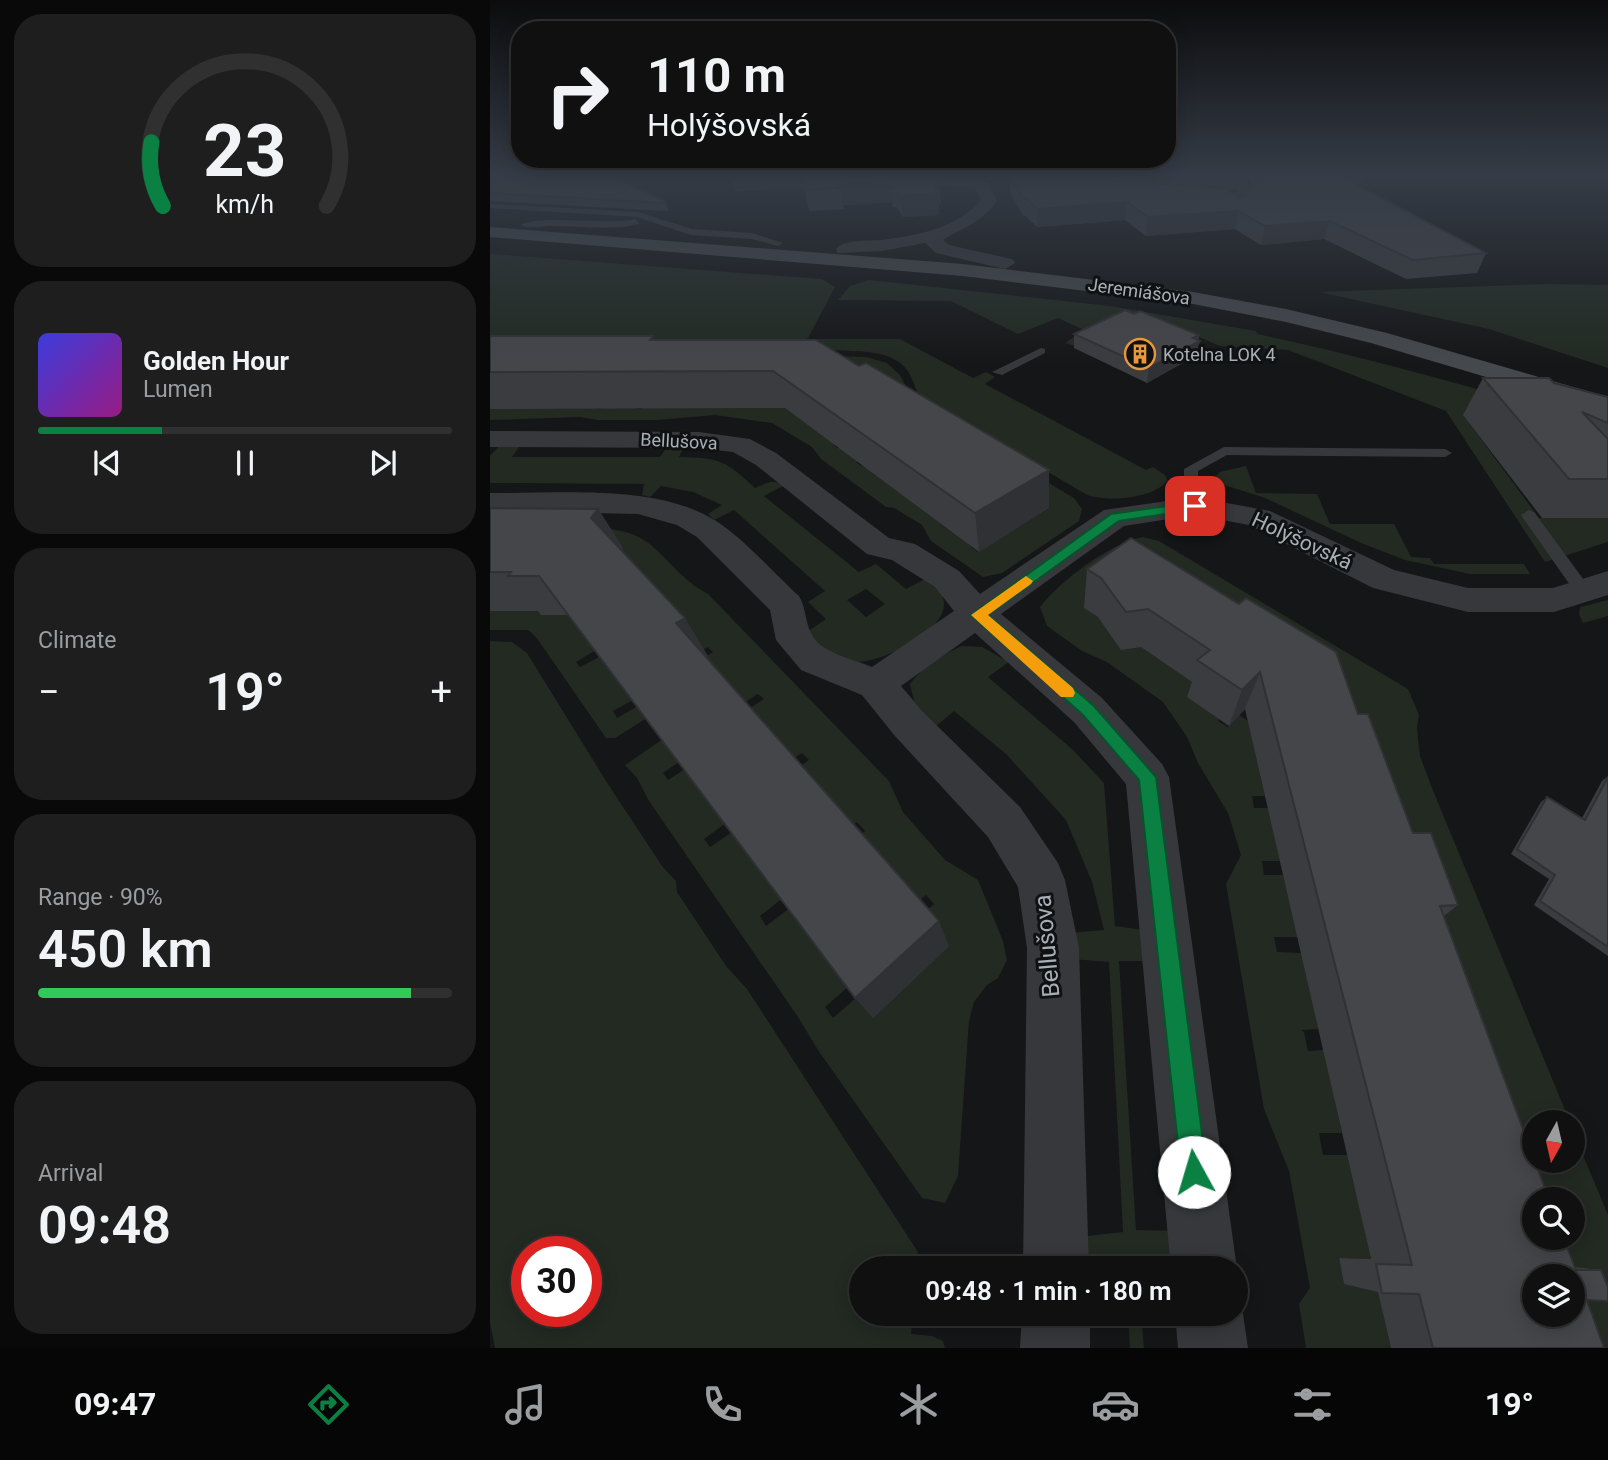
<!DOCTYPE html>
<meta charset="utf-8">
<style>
:root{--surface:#101011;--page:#1e1e1f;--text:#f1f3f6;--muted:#9c9d9f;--line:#303031;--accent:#0b8043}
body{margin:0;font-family:Roboto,sans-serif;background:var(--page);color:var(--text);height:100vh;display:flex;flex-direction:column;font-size:26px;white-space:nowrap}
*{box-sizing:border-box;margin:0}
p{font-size:23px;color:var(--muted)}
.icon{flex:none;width:38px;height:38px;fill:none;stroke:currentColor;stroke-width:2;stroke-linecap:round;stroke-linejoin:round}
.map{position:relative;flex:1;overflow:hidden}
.details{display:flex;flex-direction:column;gap:14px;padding:14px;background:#090909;width:490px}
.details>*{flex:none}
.guide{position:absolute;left:21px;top:21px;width:665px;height:147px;border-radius:28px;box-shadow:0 4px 18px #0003,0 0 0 2px var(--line);background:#101011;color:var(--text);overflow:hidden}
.needle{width:46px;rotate:188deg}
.tools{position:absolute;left:1032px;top:1110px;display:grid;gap:14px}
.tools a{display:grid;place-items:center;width:63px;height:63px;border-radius:50%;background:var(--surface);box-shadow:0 4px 18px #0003,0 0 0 2px var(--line);font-size:35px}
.speed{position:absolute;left:21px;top:1236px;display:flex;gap:14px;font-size:35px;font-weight:700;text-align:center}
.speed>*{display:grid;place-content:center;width:91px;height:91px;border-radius:50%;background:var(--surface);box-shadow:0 4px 18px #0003,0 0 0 2px var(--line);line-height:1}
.speed .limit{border:10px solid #d22;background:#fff;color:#111}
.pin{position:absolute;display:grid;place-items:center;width:60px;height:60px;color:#fff;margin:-30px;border-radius:14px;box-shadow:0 4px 10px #0006}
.me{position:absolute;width:77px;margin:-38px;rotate:354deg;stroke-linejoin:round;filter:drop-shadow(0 0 5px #0008)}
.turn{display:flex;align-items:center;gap:24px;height:147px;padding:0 21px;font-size:32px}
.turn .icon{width:91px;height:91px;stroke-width:2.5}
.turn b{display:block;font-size:49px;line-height:60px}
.big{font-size:52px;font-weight:600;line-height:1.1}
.details .widget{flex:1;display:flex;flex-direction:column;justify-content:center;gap:10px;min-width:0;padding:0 24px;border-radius:28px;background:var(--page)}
.details .dial{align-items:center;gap:0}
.dial svg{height:182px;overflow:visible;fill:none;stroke:var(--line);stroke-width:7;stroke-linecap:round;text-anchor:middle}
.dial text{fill:var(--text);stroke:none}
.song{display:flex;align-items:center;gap:21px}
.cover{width:84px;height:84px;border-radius:10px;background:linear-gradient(135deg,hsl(240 70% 55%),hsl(310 70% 35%))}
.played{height:7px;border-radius:4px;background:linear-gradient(90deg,var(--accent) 30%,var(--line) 30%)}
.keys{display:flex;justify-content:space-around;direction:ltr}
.heat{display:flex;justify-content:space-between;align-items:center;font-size:38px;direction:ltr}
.charge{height:10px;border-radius:5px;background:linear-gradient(90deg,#34c759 90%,var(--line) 0)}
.trip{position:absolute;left:359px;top:1256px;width:399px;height:70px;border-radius:35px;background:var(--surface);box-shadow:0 4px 18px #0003,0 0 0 2px var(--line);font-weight:600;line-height:70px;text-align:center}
.menu{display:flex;height:112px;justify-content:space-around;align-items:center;background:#060607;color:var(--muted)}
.menu .icon{width:49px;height:49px}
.menu .active{color:var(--accent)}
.menu b{font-size:32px;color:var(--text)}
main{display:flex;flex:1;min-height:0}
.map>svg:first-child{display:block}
.green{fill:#222a22;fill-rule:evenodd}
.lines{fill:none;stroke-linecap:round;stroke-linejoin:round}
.lane{fill:#37383c;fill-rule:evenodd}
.street{fill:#37383c;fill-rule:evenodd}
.secondary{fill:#45484c;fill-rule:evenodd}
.wall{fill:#3b3c40}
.shaded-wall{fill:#303134}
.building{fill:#45464a;stroke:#303134;stroke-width:2;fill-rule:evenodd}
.route{fill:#0b8043;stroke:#07532c;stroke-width:2}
.slow{fill:#f59e0b}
.labels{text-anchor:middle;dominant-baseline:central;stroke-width:6;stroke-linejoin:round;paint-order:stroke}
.far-street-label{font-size:18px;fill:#a8afb7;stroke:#101112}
.far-poi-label{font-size:18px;fill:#a8afb7;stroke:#101112;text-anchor:start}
.street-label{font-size:21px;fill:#a8afb7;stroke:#101112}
.near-street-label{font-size:24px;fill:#a8afb7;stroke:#101112}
</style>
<main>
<section class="details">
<div class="widget dial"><svg viewBox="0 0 100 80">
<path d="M14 69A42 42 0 1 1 86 69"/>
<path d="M14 69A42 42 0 0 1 9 41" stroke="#0b8043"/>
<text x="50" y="56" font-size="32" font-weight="700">23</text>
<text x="50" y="72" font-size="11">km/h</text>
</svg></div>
<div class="widget">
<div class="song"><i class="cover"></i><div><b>Golden Hour</b><p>Lumen</p></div></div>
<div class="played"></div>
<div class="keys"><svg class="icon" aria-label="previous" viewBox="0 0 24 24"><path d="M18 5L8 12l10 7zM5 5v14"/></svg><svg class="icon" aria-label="pause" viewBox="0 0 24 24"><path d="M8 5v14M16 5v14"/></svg><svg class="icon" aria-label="next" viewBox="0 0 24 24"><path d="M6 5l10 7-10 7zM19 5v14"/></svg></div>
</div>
<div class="widget"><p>Climate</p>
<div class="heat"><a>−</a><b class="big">19°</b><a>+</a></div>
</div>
<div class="widget"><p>Range · 90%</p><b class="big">450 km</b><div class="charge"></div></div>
<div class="widget"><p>Arrival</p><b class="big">09:48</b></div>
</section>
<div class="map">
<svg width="1118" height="1348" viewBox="0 0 1118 1348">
<rect width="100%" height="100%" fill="#151617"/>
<!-- green -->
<g class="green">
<path d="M0,254l332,25 13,8 -27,51 -21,11 -297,7z"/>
<path d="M379,280l241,26 146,25 1,3c119,25 235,59 351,93l-144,-11 75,102h69v24l-63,20 -99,-151 -158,-61 -68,-4 -26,-11 -119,11 -10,-3 19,-13 -26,-12 -40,16 -67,-33 -113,-1 12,-14z"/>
<path d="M1058,284l60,1v83l-119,-39 -170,-37z"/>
<path d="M327,339h83l73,39 13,-6 9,5 -10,7 161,86 7,-3 13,9 1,5c-14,18 -60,21 -80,14l-168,-99c-4,-9 -7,-19 -12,-26 -17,-23 -57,-18 -81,-20l-8,-4z"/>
<path d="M341,356l35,1 21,6 13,12 15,28 159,95 8,11 -3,12 -77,52 -19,4 -52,-36 -9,-16 -28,-17 -8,-1 -65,-48 -9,-12 -40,-24 -57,-8 -57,5h-60l-18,-3 -90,3v-17l31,6 6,-6h32l-5,6h7l6,-6 34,6 5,-6h32l-3,6h7l4,-6 137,1 32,26 8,-3 19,13 -9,4 4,4 10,-5 20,14 -11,5 5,4 11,-5 74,67 13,-7 26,18 -14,8 7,5 70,-43 -152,-88 -406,-61z"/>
<path d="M9,446h21l-8,11h148l7,-10h17l-5,10c41,1 46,3 76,31 12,-5 18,-10 28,-2l-19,10 95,76 17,-8 30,25 21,-11c8,7 17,14 17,26 0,29 -63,59 -89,58 -21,0 -35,-16 -51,-28l22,-15 -18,-17 17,-11 -91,-81 -20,10 -6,-6 14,-9 -29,-13 -32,-6 -11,11 -8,-2 2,-11 -154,-1v-27zM376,589l19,15 -19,13 -19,-17z"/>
<path d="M756,466l10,27 61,1 13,30h64l17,33 19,1 4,6h90l6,10h-60l-65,-14 -44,-17 -96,-45 -47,-15 -3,-6 5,-5z"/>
<path d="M51,529c35,0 82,-8 110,16 22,19 31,35 57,49l181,187 14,31 42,48 33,20 25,61 4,19 -9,18 -11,7 -13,17 -5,19 -11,155 -13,27 -23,-5 -104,-148 -20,-33 -149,-216 -12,-23 -12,-13 38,-26 16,23 -16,11 5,7 17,-11 41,54 -22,16 6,8 22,-15 51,66 -23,18 6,10 24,-18 59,78 -24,21 8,11 24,-21 65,-82 12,-11 -8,-9 -13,11 -58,-67 10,-8 -8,-9 -10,8 -52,-60 14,-10 -7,-7 -14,9 -44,-50 20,-13 -6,-5 -19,12 -39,-46 13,-8 -5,-5 -14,7 -76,-98 5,-9z"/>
<path d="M653,537l16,4 249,148 11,26 -2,13 3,28 12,32 138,334h-35v38h38v-29l35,84v133h-64l-9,-34h38v-38h-30l-197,-526 -219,-113 103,71 -12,13 10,6 11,-12 9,6 17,75h-13l2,12h14l12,53h-18l2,14h19l15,62h-24l3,15 25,1 17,76 -18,1 3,2 4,19 16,-1 18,83h-23l4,22h25l23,104 -32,-1 5,25 33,2 14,63h-85l-7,-44 11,-16 -21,-117 -25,-62 -38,-225 15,-29 -13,-42 -30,-50 -11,-26 -24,-35 -56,-40 -25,-11 -35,-25 -7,-19c20,-26 70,-64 103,-70zM1045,1199h38v38h-38z"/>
<path d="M1118,600v16l-25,7 -4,-9 1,-7z"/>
<path d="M0,604l37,7 5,-7h30l34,46 -20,12 4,5 21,-11 32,44 -20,11 4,7 21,-12 9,12 -32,20h-9l-70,-101 -8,-7h-38z"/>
<path d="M0,641l22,1 15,11 79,128 56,85 14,15 1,11 49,74 21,23 171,263 -2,17h-55v45h52l-2,20 21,2 11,5 2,7h-450l-5,-25zM37,1251h59v60h-59z"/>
<path d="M472,646l20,1 27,15 -21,15 84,72 32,34 11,143 35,5 3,30h-34l17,269 43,1 3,38h-103l-1,-32 45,-5 -14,-270 -38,-3 -2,-26 35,-3 -12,-48 -26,-62 -60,-66 -52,-43 -20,17 -20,-27 -4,-17c15,-19 30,-28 52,-38z"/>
<path d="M638,1314h13l3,34h-14z"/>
</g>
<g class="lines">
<!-- lane -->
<g class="lane">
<path d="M0,204l148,8 54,17 60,4 31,10 -5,3 -26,-7 -61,-4 -54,-18 -147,-9z"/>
<path d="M146,219l3,5c-29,7 -56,2 -85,2 -11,-1 -25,4 -33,-1 19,-11 85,1 115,-6z"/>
<path d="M551,348l4,1v4l-43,22 -10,-3z"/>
<path d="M734,447l221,2 7,4 -7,4 -218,-2 -29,16v19l5,16 -8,5 -5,-2 -6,-19v-21z"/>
<path d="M1039,510l5,2 55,75 3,4 -3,4h-12l-56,-80z"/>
</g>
<!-- street -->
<g class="street">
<path d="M365,175c44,0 90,-3 133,8l9,18c-17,23 -32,25 -54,39l6,5 63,14 3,4 -10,6 -69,-16 -11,-10 -43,8 -44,2 -2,-4c8,-10 33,-8 46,-9 36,-5 74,-11 99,-40l-5,-11 -5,-1 -109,-9z"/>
<path d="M732,175h16l17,15 -2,9c-16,4 -66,8 -77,-3l8,-5 55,1z"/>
<path d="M0,431l209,1 51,7 26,14 113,85 26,6 44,27 21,23 124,-84 91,-13 75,14 124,59 74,18h85l55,-17v24l-54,17h-86l-95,-24 -124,-63 -54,-10 -71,11 -123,88 101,84 60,66 7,13 68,492 -1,4v-4h-65l-45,-485 -52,-62 -99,-89 -74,53 22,26 97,95 38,56 7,17 14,68 10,321h-66l4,-321 -9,-61 -30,-50 -93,-101 -33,-41 -61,-25 -25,-30 -6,-30 -73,-73 -20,-12 -39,-11 -148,-3v-18c69,1 166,-10 226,28 27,17 59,53 83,75 7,12 6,25 12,37 9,20 42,26 61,34l82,-56 -19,-24 -43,-27 -25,-6 -111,-89 -23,-13 -34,-4 -209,-1z"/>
<path d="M746,1295l7,19 5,34h-70l-3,-34h61z"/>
<path d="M532,1314h68v34h-70z"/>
</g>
<!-- secondary -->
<path class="secondary" d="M0,227l473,37 230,28 93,17 101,24 221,64v16l-237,-70 -85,-21 -93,-18 -230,-28 -473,-39z"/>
</g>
<!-- wall -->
<g class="wall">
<path d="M0,175l175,26 3,8 -1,2 -177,-10z"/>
<path d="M240,175h208l3,29h-2l-1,11 -35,2 -6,-10h-4l-1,-5 -49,3 1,4 -35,2 -5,-24 -69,4z"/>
<path d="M510,175h236l-3,15 -5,-1 10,8h4l2,-10 8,-1 -3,-6 -13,-5h132l-2,8 -12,1 132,69 -9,20 -71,6 -82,-40 -63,6 -26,-16 -89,7 -21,-16 -88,7 -11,-11h-3l-13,-24 -1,-15h-8z"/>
<path d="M644,314l65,21 -2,20 -50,28 -73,-35v-14z"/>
<path d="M0,336l165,4 204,26 190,104v38l-70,44 -194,-144 -295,1z"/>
<path d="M993,378l71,5 54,14v121h-66l-79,-103z"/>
<path d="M0,508l108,1 25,39 -1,2 86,106 -2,1 243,289 -76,72 -305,-403h-27l-3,-4h-48z"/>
<path d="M597,569l271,145 55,119 45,72 -14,11 130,351 27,3 -14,30 17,48h-213l-13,-56 -34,-8 -5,-26 32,1 -126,-550 -16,17 -42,-29 5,-15 -51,-35 -20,3 -23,-33 -14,-9z"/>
<path d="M1118,776v180l-74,-51 15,-26 -38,-25 30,-52 6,-5 35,21 20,-37z"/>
</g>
<!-- shaded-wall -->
<g class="shaded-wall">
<path d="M240,175h78l3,12 -76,4z"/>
<path d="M836,175h42l-2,8 -43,3z"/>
<path d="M399,181l3,21 -49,3 1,4 -5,-25z"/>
<path d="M449,183l2,21h-2l-1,11 -35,2 -3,-21z"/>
<path d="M637,202l-2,18 -88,7v-18z"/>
<path d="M748,211l-3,18 -89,7 2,-19z"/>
<path d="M840,221l-6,18 -63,6 4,-19z"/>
<path d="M709,335l-1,7 2,-1 -3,14 -50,28 2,-15z"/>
<path d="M559,470v38l-70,44 -4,-39z"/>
<path d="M108,509l25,39 -6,9 -26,-39z"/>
<path d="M195,618l23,38 -8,5 -24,-38z"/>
<path d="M770,672l-15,37 -16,17 13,-36z"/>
<path d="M449,921l10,25 -76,72 -18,-20z"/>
</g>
<!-- building -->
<g class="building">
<path d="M0,175h118l57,26 -1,2 -174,-10z"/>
<path d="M315,175h133l1,8h-3v10l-36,3 -7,-10h-3l-1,-5 -50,3v4l-35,2z"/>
<path d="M519,175l217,13 12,9 8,-1 1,-5 -3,-4 8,-1 9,-7 -2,-4h79l148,78 -73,7 -83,-39 -65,5 -27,-15 -90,6 -21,-15 -90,7 -11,-11h-3z"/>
<path d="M635,310l9,4 6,-3 59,24 -6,3 7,3 -51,27 -75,-34z"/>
<path d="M0,336h163l-3,4h166l43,26 7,-3 183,107 -74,43 -202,-142 -283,1z"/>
<path d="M993,378h66l5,5 54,14v26l-26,-11 26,27v40h-39z"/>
<path d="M0,508l108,1 -7,9 94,100 -9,5 263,298 -84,77 -316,-422h-31l3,-4h-21z"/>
<path d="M641,538l108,66 7,-6 90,54 22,62h10l45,119h18l27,72 -18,1 109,293h-14v38h28l13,33h25l7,17v14l-21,-1 17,48h-171l-14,-54 -37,-1 -6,-29 36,1 -152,-593 -18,18 -45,-30 13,-10 -62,-41 -22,3 -25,-34 -14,-9zM1045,1276h38v38h-38z"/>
<path d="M1118,777v170l-68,-46 15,-26 -38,-26 30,-52 38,23z"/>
</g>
<!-- sky -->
<linearGradient id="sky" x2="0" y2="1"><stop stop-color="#0c0c0d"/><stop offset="0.48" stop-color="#353c47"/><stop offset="1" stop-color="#353c47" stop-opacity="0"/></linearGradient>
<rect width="1118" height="364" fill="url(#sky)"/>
<!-- route -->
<path class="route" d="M705,502l7,4 -2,3 -81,12 -131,94 106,91 62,71 51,395 -4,9 -9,4 -9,-4 -4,-9 -42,-392 -56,-65 -112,-100 140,-101z"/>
<!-- slow -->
<path class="slow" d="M536,576l7,5 -2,3 -43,31 85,73 2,5 -2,4h-12l-90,-82z"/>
<!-- icons -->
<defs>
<g id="building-ring" transform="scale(1.575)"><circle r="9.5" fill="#101112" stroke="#e8973d" stroke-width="1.5"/><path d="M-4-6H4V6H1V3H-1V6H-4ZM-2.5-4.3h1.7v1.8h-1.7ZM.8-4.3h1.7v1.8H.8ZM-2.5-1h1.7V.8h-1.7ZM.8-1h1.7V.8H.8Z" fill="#e8973d"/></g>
</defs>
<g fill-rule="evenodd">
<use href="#building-ring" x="650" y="354"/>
</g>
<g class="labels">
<!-- far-street labels -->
<g class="far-street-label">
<text transform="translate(649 291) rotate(8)">Jeremiášova</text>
<text transform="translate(189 441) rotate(3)">Bellušova</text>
</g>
<!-- far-poi labels -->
<g class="far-poi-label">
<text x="673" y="354">Kotelna LOK 4</text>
</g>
<!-- street labels -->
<g class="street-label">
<text transform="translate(812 541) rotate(25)">Holýšovská</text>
</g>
<!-- near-street labels -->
<g class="near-street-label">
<text transform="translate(557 946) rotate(-95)">Bellušova</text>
</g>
</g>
</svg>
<div class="tools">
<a><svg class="needle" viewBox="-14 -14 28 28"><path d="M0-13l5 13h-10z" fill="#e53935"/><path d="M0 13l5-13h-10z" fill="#9c9d9f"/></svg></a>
<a><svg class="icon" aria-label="search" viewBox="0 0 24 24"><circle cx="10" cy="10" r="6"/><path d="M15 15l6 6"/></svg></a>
<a><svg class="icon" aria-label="layers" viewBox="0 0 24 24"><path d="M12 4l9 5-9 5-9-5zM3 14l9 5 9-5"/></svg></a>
</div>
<div class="speed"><div class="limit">30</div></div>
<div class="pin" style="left:705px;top:506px;background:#d93025"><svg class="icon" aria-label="arrive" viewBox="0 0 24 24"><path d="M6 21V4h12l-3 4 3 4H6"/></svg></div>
<svg class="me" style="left:704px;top:1172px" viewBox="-20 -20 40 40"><circle r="19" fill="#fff"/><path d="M0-13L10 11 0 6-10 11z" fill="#0b8043"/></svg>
<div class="trip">09:48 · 1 min · 180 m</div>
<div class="guide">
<div class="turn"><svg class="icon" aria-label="right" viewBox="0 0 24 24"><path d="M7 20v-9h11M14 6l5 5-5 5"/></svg><div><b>110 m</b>Holýšovská</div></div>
</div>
</div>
</main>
<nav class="menu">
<b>09:47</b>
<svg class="icon active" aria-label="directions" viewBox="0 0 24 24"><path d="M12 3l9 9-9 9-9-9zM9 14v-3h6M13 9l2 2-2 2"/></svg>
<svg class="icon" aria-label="music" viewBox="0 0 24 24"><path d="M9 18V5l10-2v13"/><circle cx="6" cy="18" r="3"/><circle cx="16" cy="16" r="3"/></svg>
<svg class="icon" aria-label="phone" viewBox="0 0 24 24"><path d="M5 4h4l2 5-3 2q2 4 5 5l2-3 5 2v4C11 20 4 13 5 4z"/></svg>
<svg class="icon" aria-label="climate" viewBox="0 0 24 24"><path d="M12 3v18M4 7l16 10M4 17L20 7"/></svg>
<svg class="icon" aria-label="car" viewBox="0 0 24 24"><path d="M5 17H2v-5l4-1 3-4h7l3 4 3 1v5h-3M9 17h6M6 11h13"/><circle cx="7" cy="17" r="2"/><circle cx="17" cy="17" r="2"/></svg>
<svg class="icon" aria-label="filters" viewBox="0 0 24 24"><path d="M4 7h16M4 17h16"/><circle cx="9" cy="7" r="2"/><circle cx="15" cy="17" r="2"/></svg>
<b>19°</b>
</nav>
